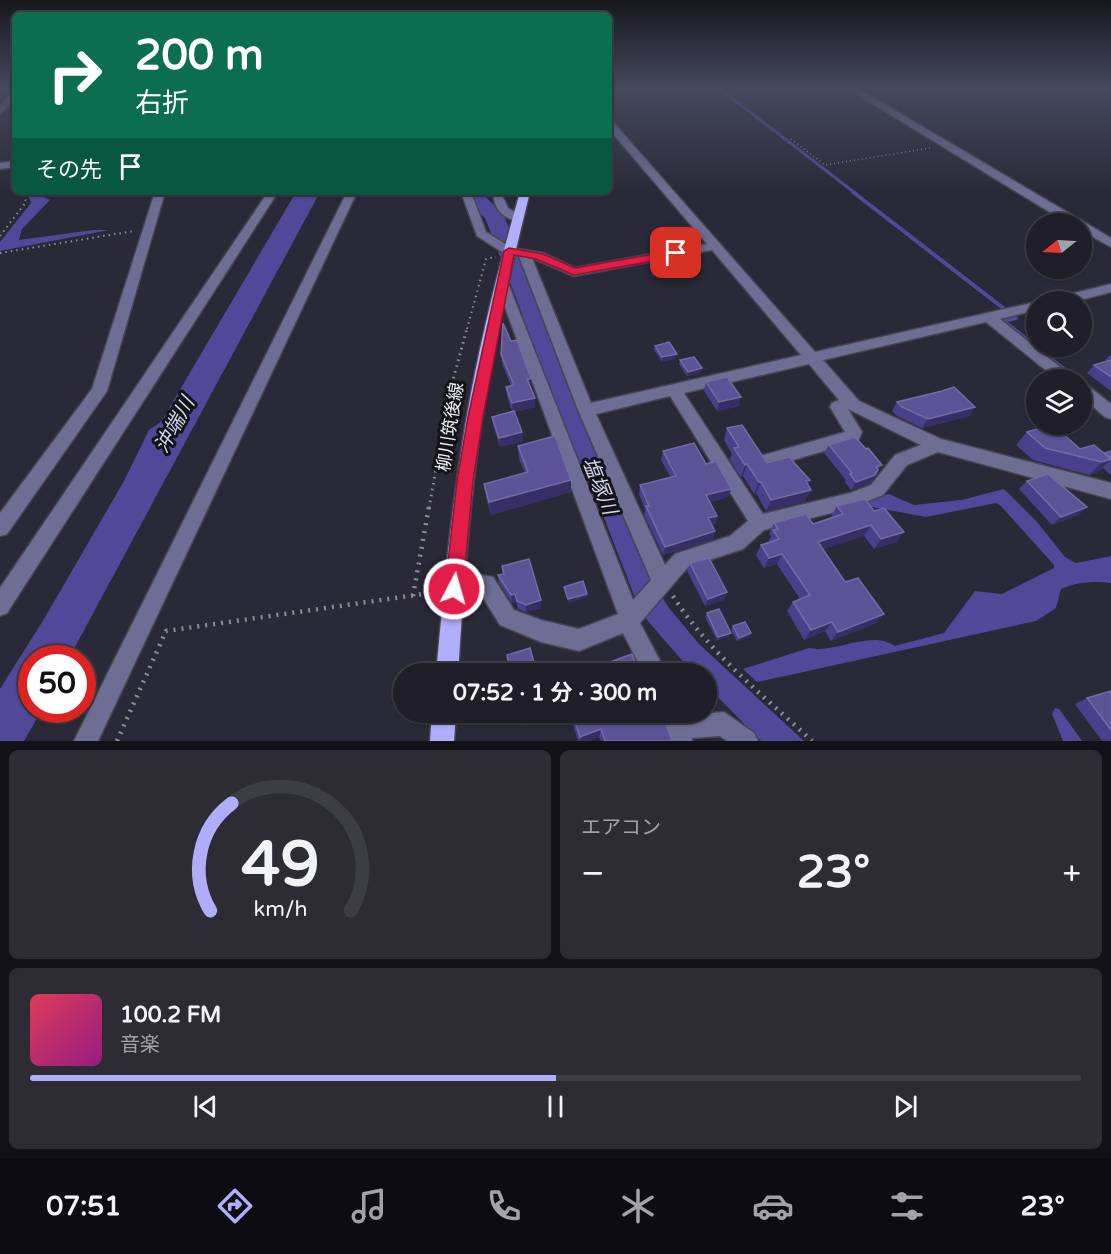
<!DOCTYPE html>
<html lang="ja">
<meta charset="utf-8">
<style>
:root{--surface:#201f29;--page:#2d2c35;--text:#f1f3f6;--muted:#a2a2a8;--line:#3d3d46;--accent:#b0aefa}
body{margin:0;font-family:"Varela Round","Noto Sans JP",sans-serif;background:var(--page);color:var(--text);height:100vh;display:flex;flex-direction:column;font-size:22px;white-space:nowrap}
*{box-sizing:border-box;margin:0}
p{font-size:20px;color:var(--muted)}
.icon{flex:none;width:33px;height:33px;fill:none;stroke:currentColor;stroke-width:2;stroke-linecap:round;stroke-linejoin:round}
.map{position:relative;height:741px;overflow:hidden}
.sheet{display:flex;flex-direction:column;gap:9px;padding:9px;background:#121117;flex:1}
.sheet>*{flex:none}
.banner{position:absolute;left:12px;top:12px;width:600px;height:183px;border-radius:9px;box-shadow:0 2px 4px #0004,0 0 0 2px var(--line);background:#0b6e4f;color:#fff;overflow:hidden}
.needle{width:39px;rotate:252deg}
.controls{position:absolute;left:1026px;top:213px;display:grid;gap:12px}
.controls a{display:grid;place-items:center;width:66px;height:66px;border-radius:50%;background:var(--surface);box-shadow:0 2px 4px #0004,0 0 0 2px var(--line);font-size:30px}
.speed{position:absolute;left:18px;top:645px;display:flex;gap:12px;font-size:30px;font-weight:700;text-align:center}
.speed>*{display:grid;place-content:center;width:78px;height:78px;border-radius:50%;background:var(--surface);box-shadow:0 2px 4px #0004,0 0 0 2px var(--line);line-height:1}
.speed .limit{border:9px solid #d22;background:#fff;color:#111}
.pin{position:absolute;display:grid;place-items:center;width:51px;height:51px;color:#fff;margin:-26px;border-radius:12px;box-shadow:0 3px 9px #0006}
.me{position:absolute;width:66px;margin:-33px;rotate:6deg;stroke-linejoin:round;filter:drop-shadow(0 0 4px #0008)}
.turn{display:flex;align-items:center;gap:21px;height:126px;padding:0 24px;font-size:27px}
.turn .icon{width:78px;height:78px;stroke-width:2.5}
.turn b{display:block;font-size:42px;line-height:51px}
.then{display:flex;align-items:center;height:57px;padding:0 24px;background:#0003;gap:12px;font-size:22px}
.big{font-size:45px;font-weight:700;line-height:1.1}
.sheet .tile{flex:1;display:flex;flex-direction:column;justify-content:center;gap:9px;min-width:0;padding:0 21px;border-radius:9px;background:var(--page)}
.sheet .dial{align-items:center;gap:0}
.dial svg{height:156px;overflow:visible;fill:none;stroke:var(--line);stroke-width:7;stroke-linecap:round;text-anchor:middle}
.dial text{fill:var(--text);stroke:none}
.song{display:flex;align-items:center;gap:18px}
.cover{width:72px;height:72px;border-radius:9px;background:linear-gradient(135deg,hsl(350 70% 55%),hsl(310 70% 35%))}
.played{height:6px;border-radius:3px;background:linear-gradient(90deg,var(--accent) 50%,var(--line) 50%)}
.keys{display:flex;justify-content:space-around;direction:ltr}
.heat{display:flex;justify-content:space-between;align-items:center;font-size:33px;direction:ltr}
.sheet .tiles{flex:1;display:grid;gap:9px;grid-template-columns:1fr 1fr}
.tile:last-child{grid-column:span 2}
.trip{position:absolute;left:393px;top:663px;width:324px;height:60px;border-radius:30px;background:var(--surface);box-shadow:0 2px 4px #0004,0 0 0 2px var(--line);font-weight:700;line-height:60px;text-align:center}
.menu{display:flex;height:96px;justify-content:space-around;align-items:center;background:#0d0c10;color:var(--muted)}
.menu .icon{width:42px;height:42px}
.menu .selected{color:var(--accent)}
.menu b{font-size:27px;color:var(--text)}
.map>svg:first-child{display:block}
.water{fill:#51489a}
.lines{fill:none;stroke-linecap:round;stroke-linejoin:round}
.stream-far2{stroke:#51489a;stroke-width:3}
.stream-far1{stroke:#51489a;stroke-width:4}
.stream{stroke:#51489a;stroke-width:4.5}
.river{fill:#51489a;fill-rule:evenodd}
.minor-casing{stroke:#464552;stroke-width:3}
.major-casing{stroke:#464552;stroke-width:3}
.path-far3{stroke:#8d8d98;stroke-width:1.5;stroke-dasharray:1 3;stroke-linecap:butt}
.path-far2{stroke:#8d8d98;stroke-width:2;stroke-dasharray:1.5 4;stroke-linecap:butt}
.path-far1{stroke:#8d8d98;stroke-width:3;stroke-dasharray:1.5 4.5;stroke-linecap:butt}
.path{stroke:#8d8d98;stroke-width:4.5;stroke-dasharray:2 6;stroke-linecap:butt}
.minor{fill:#6e6d93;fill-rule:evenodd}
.major{fill:#b1aefc;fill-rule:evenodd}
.wall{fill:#4a3f8a}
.shaded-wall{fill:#362e64}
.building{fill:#5c5296;stroke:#736ba6;stroke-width:1.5}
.route{fill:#e11d48;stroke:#92132f;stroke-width:1.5}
.labels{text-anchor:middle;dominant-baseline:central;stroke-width:6;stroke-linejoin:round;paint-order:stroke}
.street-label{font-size:18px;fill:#f0f0f9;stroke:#131319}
.water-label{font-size:20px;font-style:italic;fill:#d4d4eb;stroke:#131319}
</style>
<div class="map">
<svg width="1111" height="741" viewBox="0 0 1111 741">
<rect width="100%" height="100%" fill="#2a2937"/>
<!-- water -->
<g class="water">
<path d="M27,192h13l-1,3 11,5 -28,29 -3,11 74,-10h16l-109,21v-9l31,-39z"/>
<path d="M296,192h24l-251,466h-37v52h10l-18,31h-24v-52l44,-70 80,-138 25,-51 12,-8z"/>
<path d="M528,277l63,165 59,136 19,30 30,36 105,97h-43l-54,-55 -1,-12 -13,-1 -46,-53 -13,-25 -45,-116 -14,-26 -54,-140 2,-2 -6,-27z"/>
<path d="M1004,489l34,34 27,34 11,6 35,-7v27c-18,-2 -33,-1 -50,6l-5,19 -20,13 -279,61 -14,-13 66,-21c27,6 61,-19 86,-2l49,-13 31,-42 27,3 52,-26v-3l-54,-60 -4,-2 -70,14 -54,-10 -5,-1 -1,-5 23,-7 25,11 47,-5z"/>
<path d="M1055,708l5,2 22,31h-19l-11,-27z"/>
</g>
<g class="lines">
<!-- stream-far2 -->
<path class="stream-far2" d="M719,88l136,105"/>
<!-- stream-far1 -->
<path class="stream-far1" d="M853,192l163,126 -13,3 11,8"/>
<!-- stream -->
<path class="stream" d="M1012,328l65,52"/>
<!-- river -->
<path class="river" d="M464,192h20l3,6 17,18 43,100 -3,6 -9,2 -9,-2 -3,-6 -38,-98 -14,-13z"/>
<!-- minor casing -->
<g class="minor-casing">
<g id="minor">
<path d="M847,88h10l254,150v9l-29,-16v-7h-13z"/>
<path d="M12,92h3v7l-15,15v-8z"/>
<path d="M609,120l3,1 203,231 221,-50v8l-36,9 76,61h-18l-72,-58 -163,38 36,41 82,38 170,44v16l-173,-47 -31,13 -24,30 -32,13 -87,22 -21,19 -55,18 -48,56 27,51h-23l-21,-41 -44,18 -38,-9 -41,-17 -20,-32 -33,-6 -3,-7 3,-7 7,-3 39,7 21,33 27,10 38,9 39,-15 -122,-331 6,-4 6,4 125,317 18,-20 -73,-170 -59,-154 -14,-2 -28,-18 -16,-44h10l15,40 26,16 31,5 32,15 132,-24 -98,-115zM712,250l89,105 -210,48 -59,-145 42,18zM809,364l30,36 -7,3 -2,4 15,25 -85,24 -3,5 3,5 6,2 92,-27 4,-9 -14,-23 73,36 -26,10 -24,30 -21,8 -87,21 -79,-121zM670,396l78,125 -18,15 -55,18 -10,11 -69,-151z"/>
<path d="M15,161v6l-15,2v-6z"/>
<path d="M155,192h10l-58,199 -100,143 -7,2v-23l92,-124z"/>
<path d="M268,192h10l-271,421 -7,3v-28z"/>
<path d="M347,192h10l-259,549h-24z"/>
<path d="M494,192h10l-1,5 5,11 14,8v4c-15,3 -31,-12 -28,-28z"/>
<path d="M1111,284v8l-38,10h-24l1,-3z"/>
<path d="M1082,383l5,2 24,19v15l-6,-2 -23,-20z"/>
<path d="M664,712h24v3l36,-3 30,21 4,8h-31l-7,-5 -28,2v3h-24z"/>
</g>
</g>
<!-- major casing -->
<g class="major-casing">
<g id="major">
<path d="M520,192h10c-21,84 -40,169 -52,254 -10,76 -15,152 -20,228h-22c7,-76 14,-152 26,-228 13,-86 34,-170 58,-254z"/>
<path d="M432,712h24l-2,29h-24z"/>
</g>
</g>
<!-- path-far3 -->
<path class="path-far3" d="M791,139l34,26 105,-17"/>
<!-- path-far2 -->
<g class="path-far2">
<path d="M0,236l26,-34 -3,-10"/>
<path d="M0,253l134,-22"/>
<path d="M467,329l19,-70 10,-2"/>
</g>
<!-- path-far1 -->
<path class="path-far1" d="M429,508l21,-117 17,-63"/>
<!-- path -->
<g class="path">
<path d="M413,596l16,-90"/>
<path d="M673,596c36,57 90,99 139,145"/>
<path d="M117,741l49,-110 271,-39"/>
</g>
<!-- minor -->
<use href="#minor" class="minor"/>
<!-- major -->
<use href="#major" class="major"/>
</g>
<!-- wall -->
<g class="wall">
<path d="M655,346l21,12 -14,4 -8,-12z"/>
<path d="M501,354l30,33 4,20 -21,5 9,29 -23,6 -7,-22 -1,-8 20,-6 -5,-15 -1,-9 5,-1 -9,-23z"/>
<path d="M1111,355v36l-24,-18 7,-8 10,-3 5,-6z"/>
<path d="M680,360l21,12 -14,4 -8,-12z"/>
<path d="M706,382l33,24 -22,5 -13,-20z"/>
<path d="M897,402l78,5 -6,9 -47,12 -25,-12 -5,-5z"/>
<path d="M727,428l40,35 43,17 -2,5 -3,17 -39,9 -10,-18 -2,1 -11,-18 -2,1 -11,-17 2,-6 -8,-14z"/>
<path d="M1027,432l53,17 25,4 6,-2v24l-8,-7 -5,4 -9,3 -56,-15 -17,-15z"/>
<path d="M829,445l37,4 16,16 -12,18 -19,7 -6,-8 1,-2 -22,-27z"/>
<path d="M518,446l53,46 -80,23 -5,-18 -2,-13 41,-11 -6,-14z"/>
<path d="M663,451l43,13 25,25 -3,8 -18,5 7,14 -2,8 -4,1 4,6 -3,9 -49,15 -19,-40 1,-6 -6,-15 1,-9 31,-7 -10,-18z"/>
<path d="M1027,481l60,26 -9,8 -26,10 -33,-36z"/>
<path d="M837,506l37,5 30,21 -8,10 -22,7 -10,-13 -42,13 23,33 39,32 -8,9 -45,18 -6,-10 -21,9 -17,-29 6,-9 7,-3 -23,-35 -13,4 -8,-13 5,-10 8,-3v-1l2,-5 -2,-2 5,-11 39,1 18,-6v-1z"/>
<path d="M690,563l37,29 -3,8 -19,6 -18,-35z"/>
<path d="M502,566l39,34v8l-15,4 -8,-3 -2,-7 -4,1 -13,-20 -1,-8 5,-1z"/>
<path d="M707,613l22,23 -12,4 -12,-23z"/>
<path d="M733,626l18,7 -2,4 -12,4 -6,-11z"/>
<path d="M1111,691v50h-9l-27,-37 12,-6z"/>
<path d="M571,712h91l10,29h-71l-2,-4 -11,4h-10l-7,-23z"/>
</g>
<!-- shaded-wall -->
<g class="shaded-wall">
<path d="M677,354l-1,4 -14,4v-5z"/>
<path d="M702,368l-1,4 -14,4 1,-4z"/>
<path d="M527,379h4v8l-3,1z"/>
<path d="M741,397l-2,9 -22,5 2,-9z"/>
<path d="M535,398v9l-22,5 -1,-9z"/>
<path d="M975,407l-6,9 -47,12 6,-9z"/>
<path d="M522,432l1,9 -23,6 -1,-9z"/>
<path d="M1111,459l-13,13 -9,3 13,-13z"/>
<path d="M747,464l-4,12 -2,1 4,-12z"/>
<path d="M882,465l-12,18 -19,7 5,-8 20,-15z"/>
<path d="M571,480v12l-80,23 -2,-13z"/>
<path d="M810,480l-5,12 6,-2 -6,12 -39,9 5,-11 35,-19z"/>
<path d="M759,482h2l-5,11 -2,1z"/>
<path d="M731,489l-3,8 -24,6 2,-8z"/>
<path d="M1087,507l-9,8 -26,10 9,-8z"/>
<path d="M717,516l-2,8 -10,3 3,-9z"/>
<path d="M871,525l-7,11 -52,17 6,-11z"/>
<path d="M715,531l-3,9 -49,15 2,-8z"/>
<path d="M904,532l-8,10 -22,7 7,-10z"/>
<path d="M782,554l-5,10 -13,4 5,-10z"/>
<path d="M727,592l-3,8 -19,6 3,-7z"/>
<path d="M515,594l1,8 -4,1 -1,-8z"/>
<path d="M587,594v3l-19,6v-4z"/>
<path d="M541,600v8l-15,4v-7z"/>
<path d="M884,614l-8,9 -45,18 7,-9z"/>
<path d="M832,622l-7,9 -21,9 7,-10z"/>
<path d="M731,633l-2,3 -12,4 1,-3z"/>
<path d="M751,633l-2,4 -12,4 2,-3z"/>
<path d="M539,714l1,6 -17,6 -1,-5z"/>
<path d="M601,729l-2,8 -11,4h-8v-4z"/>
</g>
<!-- building -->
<g class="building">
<path d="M503,323l8,18 6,-1 14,39h-4l8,19 -23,5 -6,-16 8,-2 -13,-31z"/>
<path d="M669,342l8,12 -15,3 -7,-11z"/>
<path d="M694,357l8,11 -14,4 -8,-12z"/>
<path d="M1111,360v17l-17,-12z"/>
<path d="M727,377l14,20 -22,5 -13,-20z"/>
<path d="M954,387l21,20 -47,12 -26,-12 -5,-5 45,-11z"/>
<path d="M514,411l8,21 -23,6 -7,-21z"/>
<path d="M1052,424l28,25 14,-4 17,14 -9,3 -57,-14 -18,-16z"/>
<path d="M742,425l25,38 22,-6 21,23 -4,1 5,9 -40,10 -10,-18h-2l-12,-18 -2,1 -11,-17 5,-1 -12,-19z"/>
<path d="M555,436l16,44 -82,22 -5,-18 44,-12 -10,-26z"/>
<path d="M855,437l11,12 2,-1 14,17 -6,2 2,3 -3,5 -19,7 -6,-8 2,-1 -23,-28z"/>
<path d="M694,443l12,21 10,-3 15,28 -25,6 11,21 -9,2 7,13 -50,16 -19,-41h3l-9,-21 36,-9 -13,-25z"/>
<path d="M1111,451v7l-6,-5z"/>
<path d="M1048,474l39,33 -26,10 -34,-36z"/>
<path d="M865,499l9,12 10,-3 20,24 -23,7 -10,-14 -53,17 27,40 13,-4 26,36 -46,18 -6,-10 -21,8 -18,-28 17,-7 -28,-41 -13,4 -8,-13 18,-6 -6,-9 5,-1 -4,-6 32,-9 7,10 30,-10 -6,-8z"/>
<path d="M709,558l18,34 -19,7 -18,-36z"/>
<path d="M529,559l12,41 -15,5 -9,-4 -2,-7 -4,1 -13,-20 6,-1 -2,-8z"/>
<path d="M583,581l4,13 -19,5 -4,-12z"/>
<path d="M719,609l12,24 -13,4 -11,-24z"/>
<path d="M745,622l6,11 -12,5 -6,-12z"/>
<path d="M530,648l7,26h-26l-4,-19z"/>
<path d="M632,654l7,20h-43l-2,-6z"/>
<path d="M1111,691v39l-24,-32z"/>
<path d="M520,712h19v2l-17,7z"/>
<path d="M572,712h90l10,29h-67l-4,-12 -21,8z"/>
</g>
<!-- sky -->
<linearGradient id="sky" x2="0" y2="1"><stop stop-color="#17171e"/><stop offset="0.46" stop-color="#44495e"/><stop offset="1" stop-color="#44495e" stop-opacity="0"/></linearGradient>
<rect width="1111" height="192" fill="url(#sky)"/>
<!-- route -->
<path class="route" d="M509,248l34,6 32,14 101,-18 6,3 -6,4 -102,18 -38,-16 -22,-4 -31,162 -10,64 -10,108 -3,6 -6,3 -7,-3 -2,-6 12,-108 11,-64 36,-166z"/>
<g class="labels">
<!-- street labels -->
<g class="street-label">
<text transform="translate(450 427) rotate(-81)">柳川筑後線</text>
</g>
<!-- water labels -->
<g class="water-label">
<text transform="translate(175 425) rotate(-61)">沖端川</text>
<text transform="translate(599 486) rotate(68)">塩塚川</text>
</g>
</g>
</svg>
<div class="controls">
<a><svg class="needle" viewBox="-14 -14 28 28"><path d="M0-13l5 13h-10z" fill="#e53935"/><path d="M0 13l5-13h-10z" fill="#a2a2a8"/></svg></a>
<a><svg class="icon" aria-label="search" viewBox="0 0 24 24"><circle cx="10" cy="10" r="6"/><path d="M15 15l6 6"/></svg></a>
<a><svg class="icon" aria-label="layers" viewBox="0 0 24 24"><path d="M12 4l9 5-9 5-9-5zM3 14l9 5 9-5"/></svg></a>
</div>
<div class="speed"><div class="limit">50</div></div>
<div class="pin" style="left:676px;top:253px;background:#d93025"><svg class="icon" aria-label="arrive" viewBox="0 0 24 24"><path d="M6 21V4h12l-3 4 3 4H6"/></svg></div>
<svg class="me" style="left:454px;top:589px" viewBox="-20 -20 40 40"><circle r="17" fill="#e11d48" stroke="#fff" stroke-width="3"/><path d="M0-11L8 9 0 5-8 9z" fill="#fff"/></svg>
<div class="trip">07:52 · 1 分 · 300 m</div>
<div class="banner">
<div class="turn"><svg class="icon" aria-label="right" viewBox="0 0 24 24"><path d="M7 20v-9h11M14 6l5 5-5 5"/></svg><div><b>200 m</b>右折</div></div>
<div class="then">その先<svg class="icon" aria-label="arrive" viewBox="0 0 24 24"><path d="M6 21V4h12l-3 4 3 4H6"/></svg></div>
</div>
</div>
<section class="sheet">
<div class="tiles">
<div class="tile dial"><svg viewBox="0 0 100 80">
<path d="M14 69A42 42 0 1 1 86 69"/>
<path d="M14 69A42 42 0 0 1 25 14" stroke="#b0aefa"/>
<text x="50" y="56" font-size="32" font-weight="700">49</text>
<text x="50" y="72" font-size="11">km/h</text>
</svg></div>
<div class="tile"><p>エアコン</p>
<div class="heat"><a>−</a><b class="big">23°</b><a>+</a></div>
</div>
<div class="tile">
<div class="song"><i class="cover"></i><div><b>100.2 FM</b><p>音楽</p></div></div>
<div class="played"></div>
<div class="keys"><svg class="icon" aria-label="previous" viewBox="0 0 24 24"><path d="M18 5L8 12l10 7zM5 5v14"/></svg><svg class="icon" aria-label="pause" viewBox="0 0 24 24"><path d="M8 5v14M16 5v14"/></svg><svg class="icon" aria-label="next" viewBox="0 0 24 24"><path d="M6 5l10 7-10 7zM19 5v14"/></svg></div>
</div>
</div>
</section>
<nav class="menu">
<b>07:51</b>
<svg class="icon selected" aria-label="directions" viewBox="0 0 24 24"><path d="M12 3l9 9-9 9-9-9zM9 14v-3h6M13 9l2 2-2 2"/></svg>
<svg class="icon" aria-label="music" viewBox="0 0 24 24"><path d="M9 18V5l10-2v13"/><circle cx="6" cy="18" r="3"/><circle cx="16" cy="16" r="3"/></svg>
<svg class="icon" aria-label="phone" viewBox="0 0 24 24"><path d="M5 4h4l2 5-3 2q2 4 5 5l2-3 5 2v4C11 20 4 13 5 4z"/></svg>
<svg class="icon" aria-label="climate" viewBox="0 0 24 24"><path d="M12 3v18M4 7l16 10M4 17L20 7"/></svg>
<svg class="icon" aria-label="car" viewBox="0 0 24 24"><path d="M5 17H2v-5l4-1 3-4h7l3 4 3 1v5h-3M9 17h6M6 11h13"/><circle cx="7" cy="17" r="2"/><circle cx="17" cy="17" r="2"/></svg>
<svg class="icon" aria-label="filters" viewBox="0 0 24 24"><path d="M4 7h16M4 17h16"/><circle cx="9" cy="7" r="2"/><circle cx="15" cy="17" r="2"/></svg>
<b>23°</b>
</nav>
